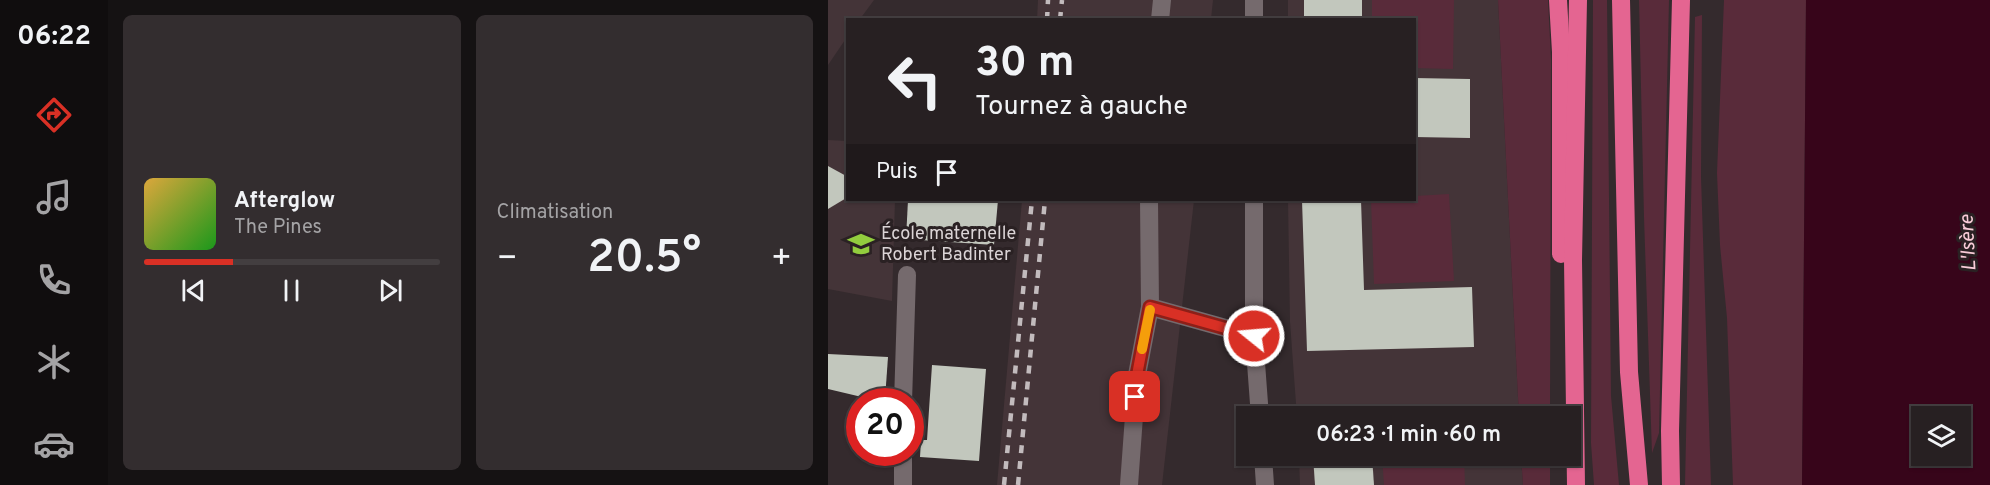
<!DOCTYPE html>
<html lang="fr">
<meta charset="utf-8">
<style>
:root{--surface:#272022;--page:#332d2f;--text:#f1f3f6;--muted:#a4a3a5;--line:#433e40;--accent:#d93025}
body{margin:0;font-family:Overpass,sans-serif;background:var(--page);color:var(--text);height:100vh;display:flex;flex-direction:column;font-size:22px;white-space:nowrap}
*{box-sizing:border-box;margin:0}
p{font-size:20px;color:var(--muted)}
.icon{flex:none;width:33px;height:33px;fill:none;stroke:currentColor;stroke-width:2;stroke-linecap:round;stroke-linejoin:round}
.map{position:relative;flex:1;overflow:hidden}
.drawer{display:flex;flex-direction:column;gap:15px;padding:15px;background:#151213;width:720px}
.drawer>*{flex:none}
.banner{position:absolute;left:18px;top:18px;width:570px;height:183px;border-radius:0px;box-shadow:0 2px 4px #0004,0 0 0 2px var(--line);background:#272022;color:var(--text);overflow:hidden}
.tools{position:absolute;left:1083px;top:406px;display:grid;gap:12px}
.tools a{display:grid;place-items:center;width:60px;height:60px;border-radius:0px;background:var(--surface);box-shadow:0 2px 4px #0004,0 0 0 2px var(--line);font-size:30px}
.speed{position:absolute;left:18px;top:388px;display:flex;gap:12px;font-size:30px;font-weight:700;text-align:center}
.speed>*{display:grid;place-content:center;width:78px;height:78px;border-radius:50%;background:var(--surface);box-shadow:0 2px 4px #0004,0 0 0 2px var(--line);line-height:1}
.speed .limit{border:9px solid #d22;background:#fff;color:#111}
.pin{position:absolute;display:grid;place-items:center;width:51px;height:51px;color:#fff;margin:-26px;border-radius:12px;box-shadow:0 3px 9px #0006}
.me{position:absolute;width:66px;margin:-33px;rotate:287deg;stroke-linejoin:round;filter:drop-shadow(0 0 4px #0008)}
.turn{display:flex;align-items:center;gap:21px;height:126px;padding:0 30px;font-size:27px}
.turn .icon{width:78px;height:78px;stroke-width:2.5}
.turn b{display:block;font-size:42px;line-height:51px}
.then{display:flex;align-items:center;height:57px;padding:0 30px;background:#0003;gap:12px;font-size:22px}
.big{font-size:45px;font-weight:600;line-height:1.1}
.drawer .tile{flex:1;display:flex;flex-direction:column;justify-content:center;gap:9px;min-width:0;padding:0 21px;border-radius:9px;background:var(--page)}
.song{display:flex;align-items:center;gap:18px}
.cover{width:72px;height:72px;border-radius:9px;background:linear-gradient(135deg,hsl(40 70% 55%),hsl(120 70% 35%))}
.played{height:6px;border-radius:3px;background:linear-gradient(90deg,var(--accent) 30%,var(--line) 30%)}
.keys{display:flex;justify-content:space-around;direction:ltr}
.heat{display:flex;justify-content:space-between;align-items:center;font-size:33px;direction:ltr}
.drawer .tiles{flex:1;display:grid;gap:15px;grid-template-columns:repeat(2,1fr)}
.trip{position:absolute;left:408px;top:406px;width:345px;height:60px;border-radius:0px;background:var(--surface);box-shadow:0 2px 4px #0004,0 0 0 2px var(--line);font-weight:600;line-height:60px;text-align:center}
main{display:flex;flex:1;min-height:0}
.tab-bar{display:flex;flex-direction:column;width:108px;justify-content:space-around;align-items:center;background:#100d0e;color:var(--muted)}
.tab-bar .icon{width:42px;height:42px}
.tab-bar .current{color:var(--accent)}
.tab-bar b{font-size:27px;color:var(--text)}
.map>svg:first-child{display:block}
.built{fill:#443438}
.green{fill:#592b3a}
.water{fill:#37051a;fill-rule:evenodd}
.building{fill:#c2c7bd}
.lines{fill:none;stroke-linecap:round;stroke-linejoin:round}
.minor{stroke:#756a6d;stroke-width:18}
.highway{stroke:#e46591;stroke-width:18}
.rail{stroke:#c2bbbd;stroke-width:4.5;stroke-dasharray:8 8;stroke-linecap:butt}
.route-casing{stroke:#8d1f18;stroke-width:15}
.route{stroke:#d93025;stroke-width:10}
.slow{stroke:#f59e0b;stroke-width:10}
.labels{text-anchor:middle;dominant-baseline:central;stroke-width:6;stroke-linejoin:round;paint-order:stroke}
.poi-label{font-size:18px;fill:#dbd4d6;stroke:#2a2123;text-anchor:start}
.water-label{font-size:20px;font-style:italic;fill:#f9ccd8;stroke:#2a2123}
</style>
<main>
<nav class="tab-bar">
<b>06:22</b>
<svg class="icon current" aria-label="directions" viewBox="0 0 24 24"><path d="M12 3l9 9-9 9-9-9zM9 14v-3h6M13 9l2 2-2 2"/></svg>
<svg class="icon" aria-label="music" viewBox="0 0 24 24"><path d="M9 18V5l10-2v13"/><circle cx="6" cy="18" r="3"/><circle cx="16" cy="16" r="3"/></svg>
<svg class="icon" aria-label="phone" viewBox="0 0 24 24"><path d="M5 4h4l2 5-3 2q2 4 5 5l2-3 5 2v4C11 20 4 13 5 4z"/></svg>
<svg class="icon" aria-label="climate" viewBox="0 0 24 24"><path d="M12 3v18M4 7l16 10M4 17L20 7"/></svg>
<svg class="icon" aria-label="car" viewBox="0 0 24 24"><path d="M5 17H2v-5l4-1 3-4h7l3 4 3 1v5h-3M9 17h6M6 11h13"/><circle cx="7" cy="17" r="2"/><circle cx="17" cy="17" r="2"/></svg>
</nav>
<section class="drawer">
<div class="tiles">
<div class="tile">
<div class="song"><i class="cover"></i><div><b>Afterglow</b><p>The Pines</p></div></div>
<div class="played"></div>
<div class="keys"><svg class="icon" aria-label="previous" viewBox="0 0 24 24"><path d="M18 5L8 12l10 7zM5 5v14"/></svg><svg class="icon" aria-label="pause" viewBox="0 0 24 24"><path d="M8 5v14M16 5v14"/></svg><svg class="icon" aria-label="next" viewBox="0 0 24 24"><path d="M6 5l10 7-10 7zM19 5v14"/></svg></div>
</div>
<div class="tile"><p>Climatisation</p>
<div class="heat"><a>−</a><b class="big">20.5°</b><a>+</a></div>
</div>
</div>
</section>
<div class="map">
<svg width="1162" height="485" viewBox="0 0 1162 485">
<rect width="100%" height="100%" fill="#342a2d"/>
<!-- built -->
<g class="built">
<path d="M0,0h46l-14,19 -12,1 -1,17 -19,28z"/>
<path d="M210,0h175l-2,19 -174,1z"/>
<path d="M460,0h210l21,417h-222l-7,-95 -2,-122h126v-180l-126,-1z"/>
<path d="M0,140l19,1 1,59h47l-3,101 -64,-12z"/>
<path d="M194,200h172l-32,285h-165z"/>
<path d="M471,456h222l2,29h-223z"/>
</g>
<!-- green -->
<g class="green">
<path d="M544,0h82l-1,69 -38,-1 -1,-48 -42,-1z"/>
<path d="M670,0h50l3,59 -1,358h-31z"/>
<path d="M765,0h14l4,396 8,89h-25l-3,-42z"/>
<path d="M811,0h30l-10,433 -7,20 -8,-236z"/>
<path d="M896,0h82l-4,485h-69l-6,-167 -7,-73 -3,-72z"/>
<path d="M874,15l-1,162 10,308h-26l10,-468z"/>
<path d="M621,194l5,87 -80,3 -3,-84h43l1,-4z"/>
<path d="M632,404l1,13h-82v-8z"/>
<path d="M554,456h82l1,29h-81z"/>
<path d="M693,456h29v29h-27z"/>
</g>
<!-- water -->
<path class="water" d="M978,0h184v485h-188zM1094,417h38v39h-38z"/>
<!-- building -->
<g class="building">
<rect x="476" y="0" width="58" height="20"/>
<path d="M586,78l56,1v59l-56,-1z"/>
<path d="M0,166l20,11v20l-20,12z"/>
<path d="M80,200h90l-4,45 -88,-6z"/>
<path d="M474,200h59l3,90 108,-3 2,60 -167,4z"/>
<path d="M0,354l60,3 -3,42 -19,-1 -38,-9z"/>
<path d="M104,365l54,4 -7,92 -59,-4 1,-17h6z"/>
<path d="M485,456h59l2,29h-59z"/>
</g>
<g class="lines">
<!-- minor -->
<g class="minor">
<path d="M332,20l2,-20"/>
<path d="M426,20v-20"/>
<path d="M426,200v136l6,81"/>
<path d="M322,307l104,29"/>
<path d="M75,402l4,-127"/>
<path d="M435,456l2,29"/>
<path d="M75,485v-32"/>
<path d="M301,485l8,-110 13,-68 -1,-107"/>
</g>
<!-- highway -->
<g class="highway">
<path d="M730,0l3,52v202"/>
<path d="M793,0l8,372 10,113"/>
<path d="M748,485l-3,-225 5,-260"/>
<path d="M843,485l-1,-54 11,-431"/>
</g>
<!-- rail -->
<g class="rail">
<path d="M219,20l1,-20"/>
<path d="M232,20l2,-20"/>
<path d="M176,485l28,-285"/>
<path d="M190,485l27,-285"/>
</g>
</g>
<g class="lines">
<!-- route casing -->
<g class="route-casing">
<path id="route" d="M307,397l2,-22 13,-68 104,29"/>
</g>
<!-- route -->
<use href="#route" class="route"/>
<!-- slow -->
<path class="slow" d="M314,349l8,-39"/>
</g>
<!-- icons -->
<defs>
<g id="school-bare" transform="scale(2.07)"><path d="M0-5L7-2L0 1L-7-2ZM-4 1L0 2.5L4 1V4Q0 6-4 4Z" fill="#92cd3e" stroke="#2a2123" stroke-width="2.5" paint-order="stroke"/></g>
</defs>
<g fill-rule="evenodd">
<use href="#school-bare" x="33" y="244"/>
</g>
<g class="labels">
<!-- poi labels -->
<g class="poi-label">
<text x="53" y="234">École maternelle<tspan x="53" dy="21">Robert Badinter</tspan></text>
</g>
<!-- water labels -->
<g class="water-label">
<text transform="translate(1141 243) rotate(-93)">L'Isère</text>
</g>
</g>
</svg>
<div class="tools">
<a><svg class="icon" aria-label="layers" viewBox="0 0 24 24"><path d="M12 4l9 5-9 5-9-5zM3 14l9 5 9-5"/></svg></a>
</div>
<div class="speed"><div class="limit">20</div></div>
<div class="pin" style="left:307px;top:397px;background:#d93025"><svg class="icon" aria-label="arrive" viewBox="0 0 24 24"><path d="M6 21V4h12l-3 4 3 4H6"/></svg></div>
<svg class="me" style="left:426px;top:336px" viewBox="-20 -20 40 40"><circle r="17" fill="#d93025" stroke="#fff" stroke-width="3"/><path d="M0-11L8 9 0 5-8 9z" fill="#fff"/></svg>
<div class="trip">06:23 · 1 min · 60 m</div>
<div class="banner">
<div class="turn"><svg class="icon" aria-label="left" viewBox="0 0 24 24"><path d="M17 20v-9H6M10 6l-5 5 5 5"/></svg><div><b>30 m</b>Tournez à gauche</div></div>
<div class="then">Puis<svg class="icon" aria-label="arrive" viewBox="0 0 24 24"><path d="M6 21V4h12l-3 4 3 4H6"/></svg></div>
</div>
</div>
</main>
